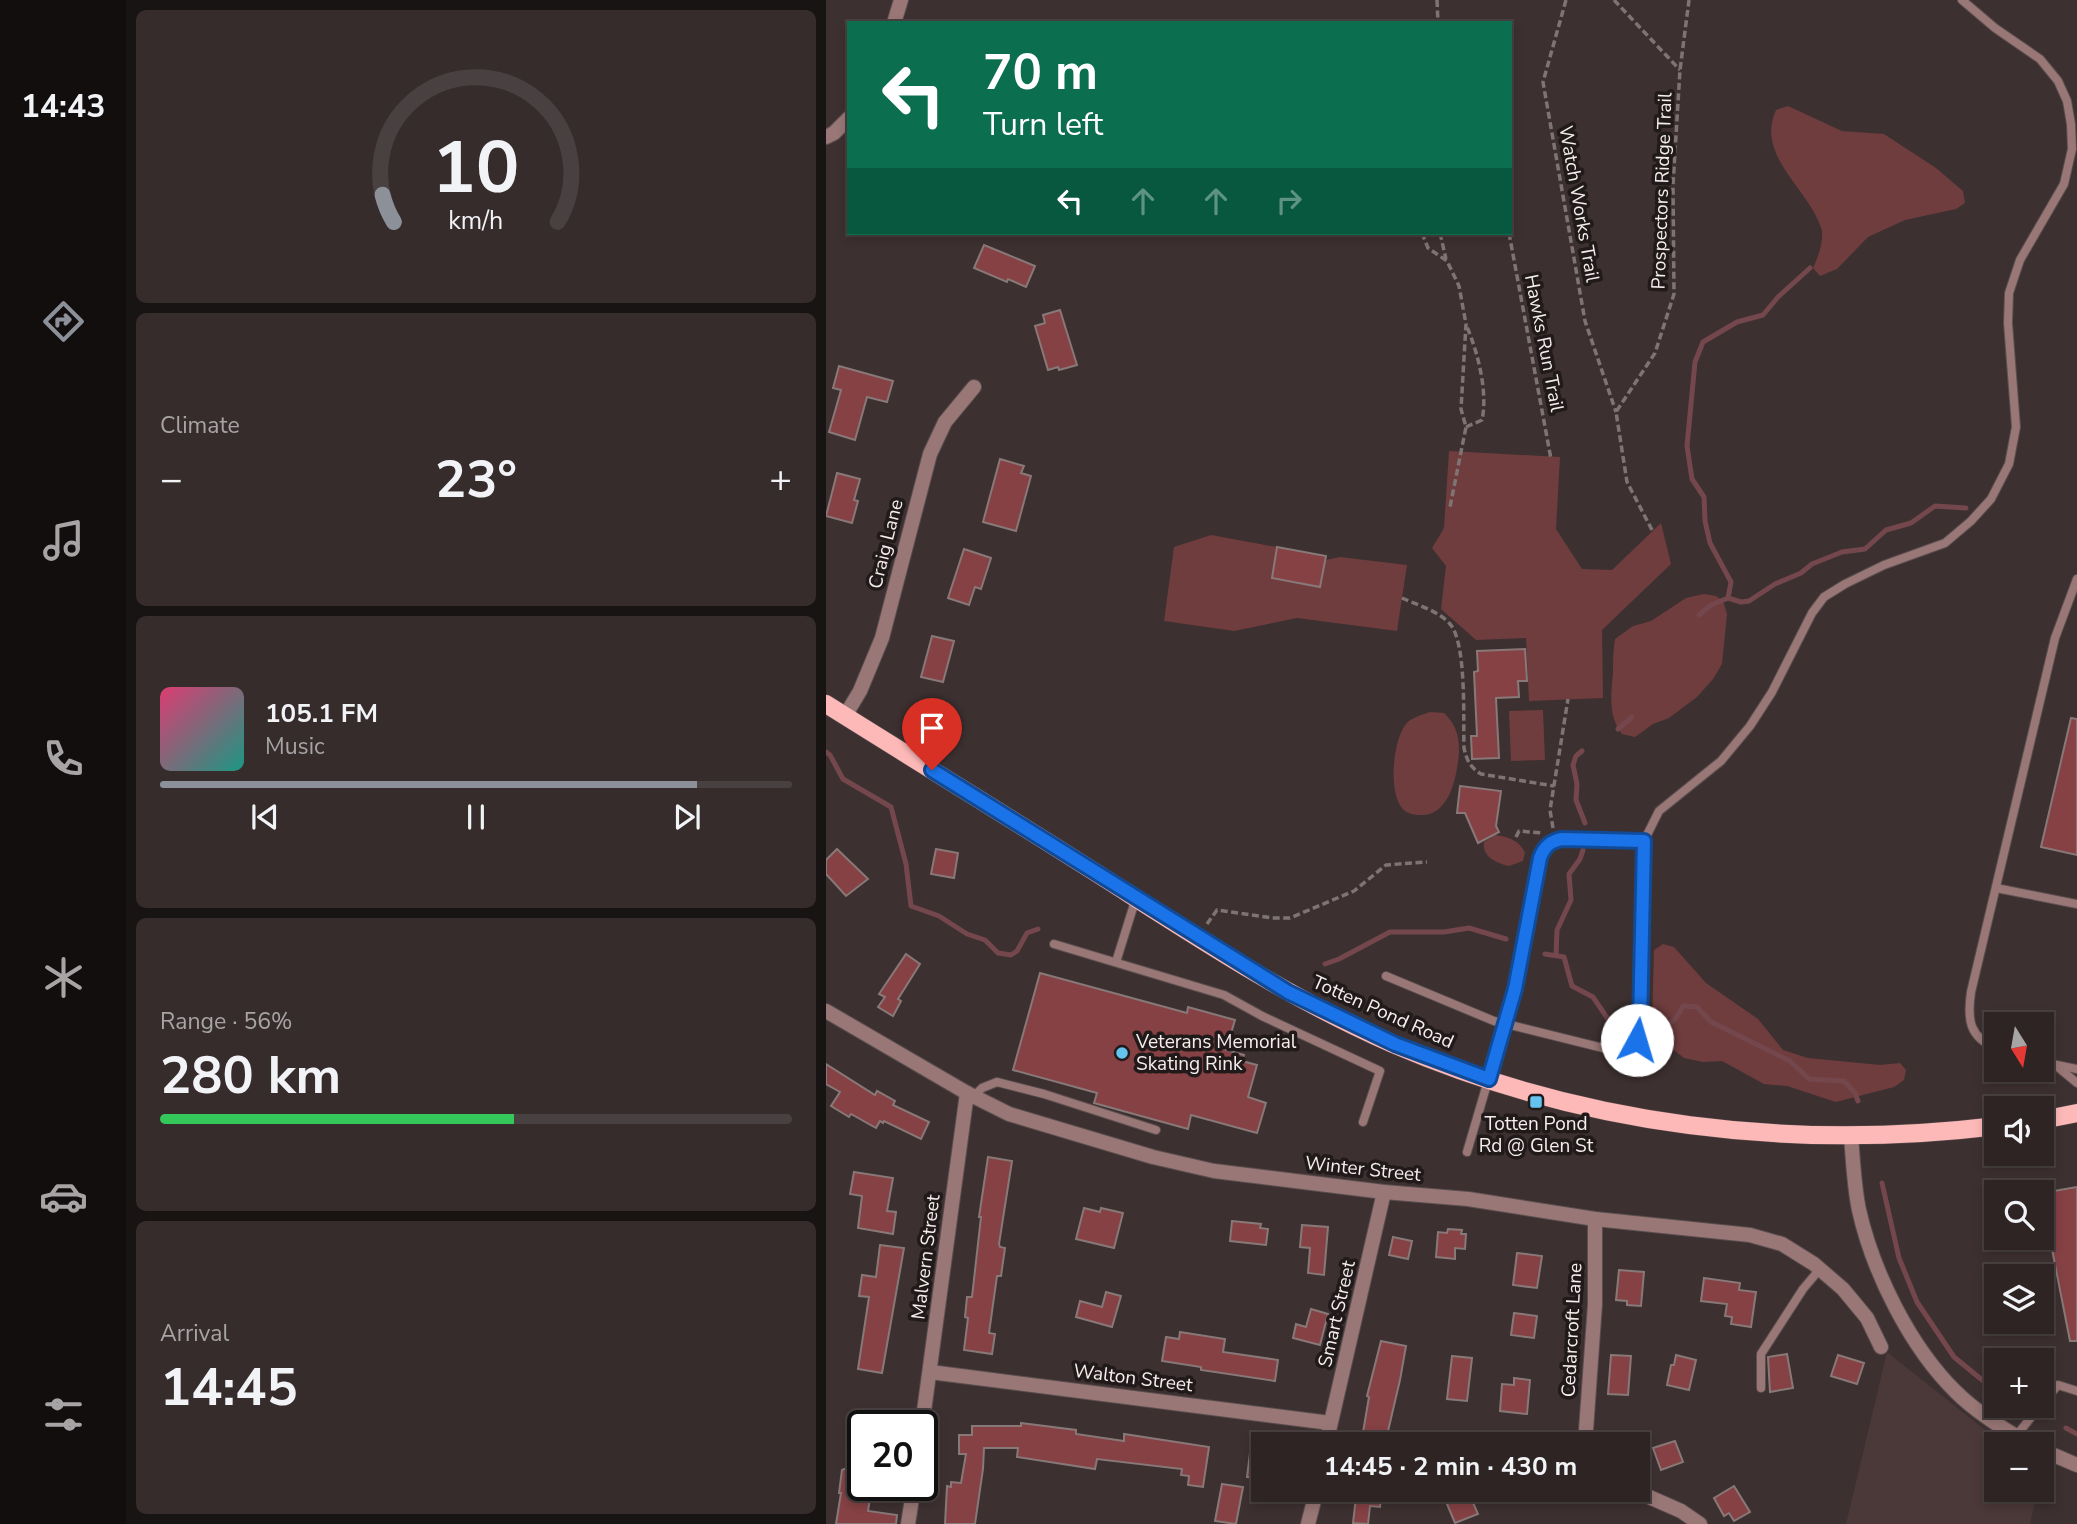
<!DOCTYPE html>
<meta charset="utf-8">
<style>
:root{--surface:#2e2424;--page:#362c2c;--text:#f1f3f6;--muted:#a7a4a6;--line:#494141;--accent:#8c9099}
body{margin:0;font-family:"Nunito Sans",sans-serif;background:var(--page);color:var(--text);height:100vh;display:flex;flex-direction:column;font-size:26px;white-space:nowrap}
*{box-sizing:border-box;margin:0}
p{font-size:23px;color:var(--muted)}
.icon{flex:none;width:38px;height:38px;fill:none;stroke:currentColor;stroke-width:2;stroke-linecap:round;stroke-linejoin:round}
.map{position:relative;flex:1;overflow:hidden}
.sheet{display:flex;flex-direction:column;gap:10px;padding:10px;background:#191414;width:700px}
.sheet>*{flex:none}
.hud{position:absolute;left:21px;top:21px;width:665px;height:214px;border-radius:0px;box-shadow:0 4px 10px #0003,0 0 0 2px var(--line);background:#0b6e4f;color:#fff;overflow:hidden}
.needle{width:46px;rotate:169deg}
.buttons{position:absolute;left:1158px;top:1012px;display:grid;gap:14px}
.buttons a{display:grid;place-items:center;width:70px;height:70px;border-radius:0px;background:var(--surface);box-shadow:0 4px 10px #0003,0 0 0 2px var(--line);font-size:35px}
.speed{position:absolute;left:21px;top:1410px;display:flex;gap:14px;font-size:35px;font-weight:700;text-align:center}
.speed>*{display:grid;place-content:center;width:91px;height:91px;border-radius:50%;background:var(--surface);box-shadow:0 4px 10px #0003,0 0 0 2px var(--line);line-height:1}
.speed .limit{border:4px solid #111;border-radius:10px;background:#fff;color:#111}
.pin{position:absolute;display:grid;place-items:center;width:60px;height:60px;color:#fff;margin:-72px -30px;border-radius:50% 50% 50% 0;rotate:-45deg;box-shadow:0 0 7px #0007}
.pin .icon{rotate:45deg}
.me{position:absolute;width:77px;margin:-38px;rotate:6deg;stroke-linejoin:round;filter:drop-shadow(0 0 5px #0008)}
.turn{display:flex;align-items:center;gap:24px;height:147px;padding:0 21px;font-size:32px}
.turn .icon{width:91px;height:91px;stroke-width:2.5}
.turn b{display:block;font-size:49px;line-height:60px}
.lanes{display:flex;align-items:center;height:66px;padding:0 21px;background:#0003;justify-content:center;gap:35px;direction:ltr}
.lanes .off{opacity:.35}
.big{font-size:52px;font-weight:700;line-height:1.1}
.sheet .widget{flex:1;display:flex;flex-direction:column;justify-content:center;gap:10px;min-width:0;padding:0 24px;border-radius:10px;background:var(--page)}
.sheet .dial{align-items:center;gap:0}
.dial svg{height:182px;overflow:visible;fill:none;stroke:var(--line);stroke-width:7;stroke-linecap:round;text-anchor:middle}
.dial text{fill:var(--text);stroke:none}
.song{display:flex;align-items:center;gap:21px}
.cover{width:84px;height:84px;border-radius:10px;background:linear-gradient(135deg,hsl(340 70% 55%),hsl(170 70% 35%))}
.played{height:7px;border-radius:4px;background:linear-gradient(90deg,var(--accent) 85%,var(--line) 85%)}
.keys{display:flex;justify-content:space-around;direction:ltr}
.heat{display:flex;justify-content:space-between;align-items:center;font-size:38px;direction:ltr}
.charge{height:10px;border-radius:5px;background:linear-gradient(90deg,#34c759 56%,var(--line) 0)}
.trip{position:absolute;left:425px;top:1432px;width:399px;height:70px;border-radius:0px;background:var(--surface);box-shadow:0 4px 10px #0003,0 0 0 2px var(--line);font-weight:700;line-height:70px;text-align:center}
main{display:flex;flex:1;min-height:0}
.tabs{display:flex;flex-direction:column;width:126px;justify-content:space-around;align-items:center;background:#120e0e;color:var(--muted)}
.tabs .icon{width:49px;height:49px}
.tabs .current{color:var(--accent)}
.tabs b{font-size:32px;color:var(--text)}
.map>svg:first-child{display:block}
.built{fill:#4b3838}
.green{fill:#6f3d3e}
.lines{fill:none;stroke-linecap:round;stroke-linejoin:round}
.stream{stroke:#74474d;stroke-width:5}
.building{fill:#854144;stroke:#887878;stroke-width:2}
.service-casing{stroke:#5b4e4e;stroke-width:10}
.minor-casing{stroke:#5b4e4e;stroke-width:16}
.tertiary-casing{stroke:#5b4e4e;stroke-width:16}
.primary-casing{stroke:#5b4e4e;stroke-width:19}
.path{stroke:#7f7474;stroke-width:3.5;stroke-dasharray:7 3.5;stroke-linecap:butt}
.service{stroke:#987776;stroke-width:8}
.minor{stroke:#987776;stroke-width:14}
.tertiary{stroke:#987776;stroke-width:14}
.primary{stroke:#fdb9b8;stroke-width:18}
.route-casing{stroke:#114b97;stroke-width:18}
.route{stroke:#1a73e8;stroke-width:12}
.poi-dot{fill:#65c4ef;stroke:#201a1a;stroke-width:2.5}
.labels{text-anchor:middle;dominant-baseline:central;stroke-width:7;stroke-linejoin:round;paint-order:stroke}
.street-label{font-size:19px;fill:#f6eded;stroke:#201a1a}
.poi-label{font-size:19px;fill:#f6eded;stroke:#201a1a;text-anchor:start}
</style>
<main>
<nav class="tabs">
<b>14:43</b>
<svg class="icon current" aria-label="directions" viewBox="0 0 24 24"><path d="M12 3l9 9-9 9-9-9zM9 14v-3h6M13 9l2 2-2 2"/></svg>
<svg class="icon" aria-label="music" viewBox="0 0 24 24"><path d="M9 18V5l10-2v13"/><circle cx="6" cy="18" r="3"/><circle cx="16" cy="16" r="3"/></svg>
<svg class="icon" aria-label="phone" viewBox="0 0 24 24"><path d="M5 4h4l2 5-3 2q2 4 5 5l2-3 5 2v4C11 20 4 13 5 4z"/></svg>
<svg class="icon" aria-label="climate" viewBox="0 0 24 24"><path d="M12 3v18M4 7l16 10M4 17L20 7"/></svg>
<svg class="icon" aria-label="car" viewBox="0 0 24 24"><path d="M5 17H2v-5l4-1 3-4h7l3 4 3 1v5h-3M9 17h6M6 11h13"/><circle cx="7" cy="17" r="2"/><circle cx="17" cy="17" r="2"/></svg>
<svg class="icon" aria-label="filters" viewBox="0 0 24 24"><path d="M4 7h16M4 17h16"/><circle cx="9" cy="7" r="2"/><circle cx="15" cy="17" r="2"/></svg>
</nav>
<section class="sheet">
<div class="widget dial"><svg viewBox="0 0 100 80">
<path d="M14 69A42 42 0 1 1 86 69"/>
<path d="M14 69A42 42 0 0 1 9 57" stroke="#8c9099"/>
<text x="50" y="56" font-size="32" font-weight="700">10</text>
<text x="50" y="72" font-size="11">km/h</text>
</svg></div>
<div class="widget"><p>Climate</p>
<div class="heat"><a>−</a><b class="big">23°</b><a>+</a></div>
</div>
<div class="widget">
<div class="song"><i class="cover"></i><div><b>105.1 FM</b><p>Music</p></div></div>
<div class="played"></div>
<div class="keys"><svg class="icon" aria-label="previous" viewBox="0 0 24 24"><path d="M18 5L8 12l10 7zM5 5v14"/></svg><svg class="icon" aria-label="pause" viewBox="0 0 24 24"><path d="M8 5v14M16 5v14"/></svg><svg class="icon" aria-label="next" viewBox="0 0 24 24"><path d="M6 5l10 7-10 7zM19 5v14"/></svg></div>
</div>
<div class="widget"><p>Range · 56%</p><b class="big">280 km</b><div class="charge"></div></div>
<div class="widget"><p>Arrival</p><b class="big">14:45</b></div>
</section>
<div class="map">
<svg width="1251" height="1524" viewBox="0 0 1251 1524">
<rect width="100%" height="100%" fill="#3d3030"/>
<!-- built -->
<path class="built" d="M1061,1352l116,92h-6v45h41l-8,35h-184z"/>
<!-- green -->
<g class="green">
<path d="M962,106l54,25 42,3 52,34 27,23 2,12 -9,6 -51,11 -37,17 -31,32 -17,7 -7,-8c5,-11 10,-24 9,-37 -1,-5 -4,-10 -6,-15 -17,-34 -59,-65 -40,-106z"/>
<path d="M623,451l111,6 -4,72 26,40 30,1 49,-47 10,41 -69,66 1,68 -74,3 -3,-63 -50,2 -35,-31 5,-43 -14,-18 12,-20z"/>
<path d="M385,535l115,21v4l14,-3 67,8 -10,66 -100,-13 -63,13 -70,-10 10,-74z"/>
<path d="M878,594l12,2 7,5 4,13 -5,50 -9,15 -16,18 -28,21 -16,6 -18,13 -13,-3c-14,-18 -11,-39 -9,-61 0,-12 0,-22 2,-34l18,-13 18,-5 35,-23z"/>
<path d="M717,710l2,50 -34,1 -2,-50z"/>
<path d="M604,712l14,1c16,15 17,33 13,55 -3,19 -12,48 -36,47 -7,0 -14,-1 -19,-7 -14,-17 -9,-68 4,-84 6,-7 16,-9 24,-12z"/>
<path d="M669,835c14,2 24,5 30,18l-2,8 -14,5c-13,-3 -27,-9 -25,-24z"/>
<path d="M837,944l11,3 32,36 52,36 25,31 25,8 72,7 20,-2 6,7 -2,10 -10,7 -58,15 -49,-16 -23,-2 -42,-23 -19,1 -19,-4 -23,-18 -9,-14 2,-76z"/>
</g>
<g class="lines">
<!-- stream -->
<g class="stream">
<path d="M902,598l13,4 8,-1 26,-17 26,-11 11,-9 30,-12 23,-3 21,-19 25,-7 24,-17 31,2"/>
<path d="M873,615l12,-10 17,-7 3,-16 -21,-39 -5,-22 -1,-24 -12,-18 -5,-33 8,-84 8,-20 34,-20 26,-7 15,-18 32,-29"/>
<path d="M792,729l14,-12"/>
<path d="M756,751l-6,5 -3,9 4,19 -1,16 9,23"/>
<path d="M0,752l4,3 13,24 48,28 15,57 5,42 28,10 28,18 18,6 13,13 13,2 6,-4 10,-18 11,-4"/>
<path d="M719,954l19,3 8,29 21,11 19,28 12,4"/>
<path d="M730,955l1,-25 14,-30 -2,-26 11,-15 3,-9"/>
<path d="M499,964l14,-5 51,-27h54l25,-4 37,11"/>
<path d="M826,1026c20,-1 22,-3 31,-20l14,1 14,15 79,39 19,18 35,2 11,12 3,8"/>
<path d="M1056,1183l17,75 18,44 37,55 33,27 10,5"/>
<path d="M1240,1428l11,6"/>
</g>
</g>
<!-- building -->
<g class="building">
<path d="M158,245l51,21 -9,21 -18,-8 -1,3 -33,-14z"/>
<path d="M234,310l17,55 -18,5 -1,-3 -10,3 -13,-44 10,-3 -2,-8z"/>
<path d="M13,366l54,15 -6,21 -20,-5 -12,43 -26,-8 12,-42 -8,-2z"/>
<path d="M174,459l24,7 -3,7 10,3 -15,55 -33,-9z"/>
<path d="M11,473l23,6 -6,21 4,1 -6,22 -26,-7z"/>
<path d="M451,547l49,9 -6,31 -48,-9z"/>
<path d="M138,549l27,9 -10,31 -6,-2 -6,18 -21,-7z"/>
<path d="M106,636l22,5 -11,41 -22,-5z"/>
<path d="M699,649l2,32h-9l1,16 -23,1 3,60 -27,1 -1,-23h6l-3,-64 4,-1 -1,-20z"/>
<path d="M1245,718l6,1v136l-36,-8z"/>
<path d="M634,786l41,5 -5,35 3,6 -21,11 -13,-30h-8z"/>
<path d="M11,849l31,30 -22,17 -20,-22v-14z"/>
<path d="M110,849l22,4 -4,25 -23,-4z"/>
<path d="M80,954l14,10 -22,35 3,2 -8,15 -15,-9 7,-10 -6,-3z"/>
<path d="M214,973l147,40 1,-6 47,13 -9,30 18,5 -2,6 15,4 -9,32 18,6 -9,30 -66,-18 -3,14 -94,-26 3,-10 -84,-23z"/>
<path d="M0,1064l49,31 2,-4 18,10 -2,4 36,17 -8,17 -37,-18 -1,2 -3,-2 -4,7 -25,-14 -2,3 -18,-11 9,-14 -14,-8z"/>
<path d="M162,1157l24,4 -13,83 1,3 5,1 -4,28h-4l-8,57 6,1 -3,20 -28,-4 4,-32 -3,-1 2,-20h5l9,-80h-2z"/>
<path d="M28,1172l39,6 -6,33 9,1 -3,22 -35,-6 4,-32 -12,-2z"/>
<path d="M1251,1187v154h-7l-19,-97 -7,2 -2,-53z"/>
<path d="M258,1208l16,4 1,-4 22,5 -9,35 -38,-9z"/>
<path d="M406,1221l29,3 -1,4 8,1 -2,16 -36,-4z"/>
<path d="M476,1225l26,2 -4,48 -16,-2 2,-25 -10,-1z"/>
<path d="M622,1229l14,1 -1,4h5l-1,15 -10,-1v11l-19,-2 2,-25 9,1z"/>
<path d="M567,1237l19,4 -4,18 -19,-4z"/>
<path d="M54,1245l24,3 -22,125 -24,-4 11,-72 -10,-1 3,-21 14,2z"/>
<path d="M691,1253l25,3 -5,32 -24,-3z"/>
<path d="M793,1270l25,2 -3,34 -14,-1v-4l-11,-1z"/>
<path d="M878,1278l36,5 -1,7 17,2 -5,35 -20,-3 1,-7 -7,-1 2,-12 -26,-3z"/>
<path d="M280,1292l15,4 -9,31 -36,-10 4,-16 22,6z"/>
<path d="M485,1309l17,5 -8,31 -27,-7 3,-14 10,3z"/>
<path d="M688,1313l23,3 -3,22 -23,-3z"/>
<path d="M354,1332l45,7 -2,13 55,8 -3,21 -74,-11v-3l-39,-6 4,-24 13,2z"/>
<path d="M555,1341l25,5 -6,34 -15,64h-24l8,-47 -2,-1z"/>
<path d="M961,1354l6,34 -23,4 -2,-35z"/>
<path d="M785,1355l20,1 -3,39 -20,-1z"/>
<path d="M850,1355l20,5 -7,30 -22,-5 4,-20h3z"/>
<path d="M1012,1355l26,8 -7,21 -26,-8z"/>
<path d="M626,1356l20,2 -5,43 -20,-2z"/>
<path d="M688,1378l16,2 -3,34 -27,-3 2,-27 12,1z"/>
<path d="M195,1423l55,7v4l48,7v-7l85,13 -6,40 -15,-2 1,-9 -8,-1 1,-6 -85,-10 -2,10 -78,-12 1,-9h-34l-1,21 -8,55h-30l2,-38 4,1v-5l10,1 5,-29h-7v-19h13v-9h49z"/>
<path d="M23,1430l14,1v22l-17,-1z"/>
<path d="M849,1441l8,21 -22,8 -8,-22z"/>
<path d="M424,1453l14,1v24l-17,-1z"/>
<path d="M18,1469l19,2v15h9l-4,25 29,4 -1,9h-60l5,-31h-2l3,-23z"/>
<path d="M396,1484l21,3 -7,37 -21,-3z"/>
<path d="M908,1486l16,26 -16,9 -5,-8 -5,3 -10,-18z"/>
<path d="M531,1489h25l-2,18 -10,-1 -2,18 -15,-1z"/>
<path d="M637,1489h4l11,25 -23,9 -11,-26z"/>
</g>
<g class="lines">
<!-- service casing -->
<g class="service-casing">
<g id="service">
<path d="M1170,888l81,16"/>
<path d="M228,944l170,51 38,21 118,55 -17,51"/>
<path d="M290,962l20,-64"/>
<path d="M560,976l108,45 121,30c18,0 23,-9 25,-26l4,-184 15,-30 62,-50 29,-35 22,-34 40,-79 12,-16 21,-13 39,-19 61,-22 26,-22 20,-22 18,-35 7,-37 -8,-104 1,-30 11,-33 44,-76 8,-35 -1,-25 -4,-23 -9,-20 -18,-22 -45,-31 -33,-28"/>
<path d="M1171,1049c-28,-12 -30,-29 -26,-57l84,-354 22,-59"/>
<path d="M1216,1062l35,7"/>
<path d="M1234,1069l17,14"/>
<path d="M148,1096l8,-8 15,-6 47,12 112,36"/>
<path d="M641,1152l48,-163 27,-136 10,-11 10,-3 82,2"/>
<path d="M935,1388v-34l42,-65 17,-20"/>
<path d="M1216,1404l16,-19 19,6"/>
<path d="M1190,1436l25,-31"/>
</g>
</g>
<!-- minor casing -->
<g class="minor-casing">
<g id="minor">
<path d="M68,23l7,-23"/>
<path d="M0,137l8,-4 15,-15"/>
<path d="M19,716l15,-25 22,-53 48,-184 15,-32 29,-35"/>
<path d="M0,1011l141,82 42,21 144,43 61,14 170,21 84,7 127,20 155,16 32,9 32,20 29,25 24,29 14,29"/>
<path d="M104,1372l400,51"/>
<path d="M96,1426l45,-333"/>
<path d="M500,1444l58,-252"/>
<path d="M759,1444l10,-140v-85"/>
<path d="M805,1489l50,22 19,13"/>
<path d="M82,1524l6,-38"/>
<path d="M482,1524l9,-35"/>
</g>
</g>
<!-- tertiary casing -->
<g class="tertiary-casing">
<g id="tertiary">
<path d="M1025,1136c2,24 3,50 8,74 14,62 51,137 97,182 21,21 47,37 74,52"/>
<path d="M1216,1450l35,15"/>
</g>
</g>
<!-- primary casing -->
<g class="primary-casing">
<g id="primary">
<path d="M0,704c94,59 189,117 283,177 92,59 183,119 284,163 190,82 399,107 604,82"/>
<path d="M1216,1120l35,-7"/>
</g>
</g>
<!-- path -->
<g class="path">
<path d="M611,0l1,23"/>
<path d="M740,0l-23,82 42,239 31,91"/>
<path d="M788,0l66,70"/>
<path d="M596,233l6,15 19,13 12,25 7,38 -5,85 5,18 -16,80"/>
<path d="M614,233l6,26"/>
<path d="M683,233l42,226"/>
<path d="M640,427l16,-7c6,-28 -4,-67 -15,-93"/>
<path d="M826,530l-25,-48 -11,-70 39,-59 19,-59 -1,-109 7,-115 9,-70"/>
<path d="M576,598c15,7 37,13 48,26 17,19 13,97 14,124 3,13 6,19 17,26l73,12"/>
<path d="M727,828l-3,-18 18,-111"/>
<path d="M690,837l3,-6 23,2"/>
<path d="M381,924l10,-14 55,8h18l64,-27 32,-26 41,-3"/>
</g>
<!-- service -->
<use href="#service" class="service"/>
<!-- minor -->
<use href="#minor" class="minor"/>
<!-- tertiary -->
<use href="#tertiary" class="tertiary"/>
<!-- primary -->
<use href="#primary" class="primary"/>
</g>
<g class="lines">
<!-- route casing -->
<g class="route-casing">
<path id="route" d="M106,770l356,222 107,52 94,35 26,-90 25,-131c4,-11 10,-17 22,-19l82,2 -4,184 -3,15"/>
</g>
<!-- route -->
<use href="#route" class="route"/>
</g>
<!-- markers -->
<g class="poi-dot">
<circle cx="296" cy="1053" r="7"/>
<rect x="703" y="1095" width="14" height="14" rx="3.5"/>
</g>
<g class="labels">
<!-- street labels -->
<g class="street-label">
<text transform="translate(836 191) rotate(-88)">Prospectors Ridge Trail</text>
<text transform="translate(753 204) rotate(80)">Watch Works Trail</text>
<text transform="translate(718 343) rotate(79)">Hawks Run Trail</text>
<text transform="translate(60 544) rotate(-76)">Craig Lane</text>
<text transform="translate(557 1012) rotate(24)">Totten Pond Road</text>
<text transform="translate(537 1169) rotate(6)">Winter Street</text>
<text transform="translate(100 1257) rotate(-83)">Malvern Street</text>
<text transform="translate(511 1314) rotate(-77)">Smart Street</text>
<text transform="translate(746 1330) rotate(-87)">Cedarcroft Lane</text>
<text transform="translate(307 1378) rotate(7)">Walton Street</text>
</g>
<!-- poi labels -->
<g class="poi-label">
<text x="310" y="1042">Veterans Memorial<tspan x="310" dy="22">Skating Rink</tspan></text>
<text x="710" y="1124" text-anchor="middle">Totten Pond<tspan x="710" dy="22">Rd @ Glen St</tspan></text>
</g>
</g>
</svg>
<div class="buttons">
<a><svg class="needle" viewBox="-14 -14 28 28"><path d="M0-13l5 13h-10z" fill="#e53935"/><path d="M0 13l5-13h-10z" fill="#a7a4a6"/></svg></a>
<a><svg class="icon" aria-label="sound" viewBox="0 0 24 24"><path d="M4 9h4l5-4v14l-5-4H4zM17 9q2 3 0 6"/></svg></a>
<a><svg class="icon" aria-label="search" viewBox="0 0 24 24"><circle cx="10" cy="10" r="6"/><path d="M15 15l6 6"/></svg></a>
<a><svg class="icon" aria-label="layers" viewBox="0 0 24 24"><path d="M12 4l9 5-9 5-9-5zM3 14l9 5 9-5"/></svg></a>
<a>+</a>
<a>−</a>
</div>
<div class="speed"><div class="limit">20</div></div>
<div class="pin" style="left:106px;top:770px;background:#d93025"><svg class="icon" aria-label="arrive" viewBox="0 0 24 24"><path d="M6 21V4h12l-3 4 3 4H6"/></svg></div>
<svg class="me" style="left:811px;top:1040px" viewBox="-20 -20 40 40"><circle r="19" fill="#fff"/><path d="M0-13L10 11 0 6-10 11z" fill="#1a73e8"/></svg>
<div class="trip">14:45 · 2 min · 430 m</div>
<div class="hud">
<div class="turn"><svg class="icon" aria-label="left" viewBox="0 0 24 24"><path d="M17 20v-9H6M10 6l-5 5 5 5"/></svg><div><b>70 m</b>Turn left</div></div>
<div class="lanes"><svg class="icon" aria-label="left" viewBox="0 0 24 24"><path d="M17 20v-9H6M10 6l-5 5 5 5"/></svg><svg class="icon off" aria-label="ahead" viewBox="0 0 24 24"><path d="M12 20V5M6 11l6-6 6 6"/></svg><svg class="icon off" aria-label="ahead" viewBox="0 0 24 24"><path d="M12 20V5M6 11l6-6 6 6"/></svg><svg class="icon off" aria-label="right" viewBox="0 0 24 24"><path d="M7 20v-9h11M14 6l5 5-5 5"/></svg></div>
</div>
</div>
</main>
